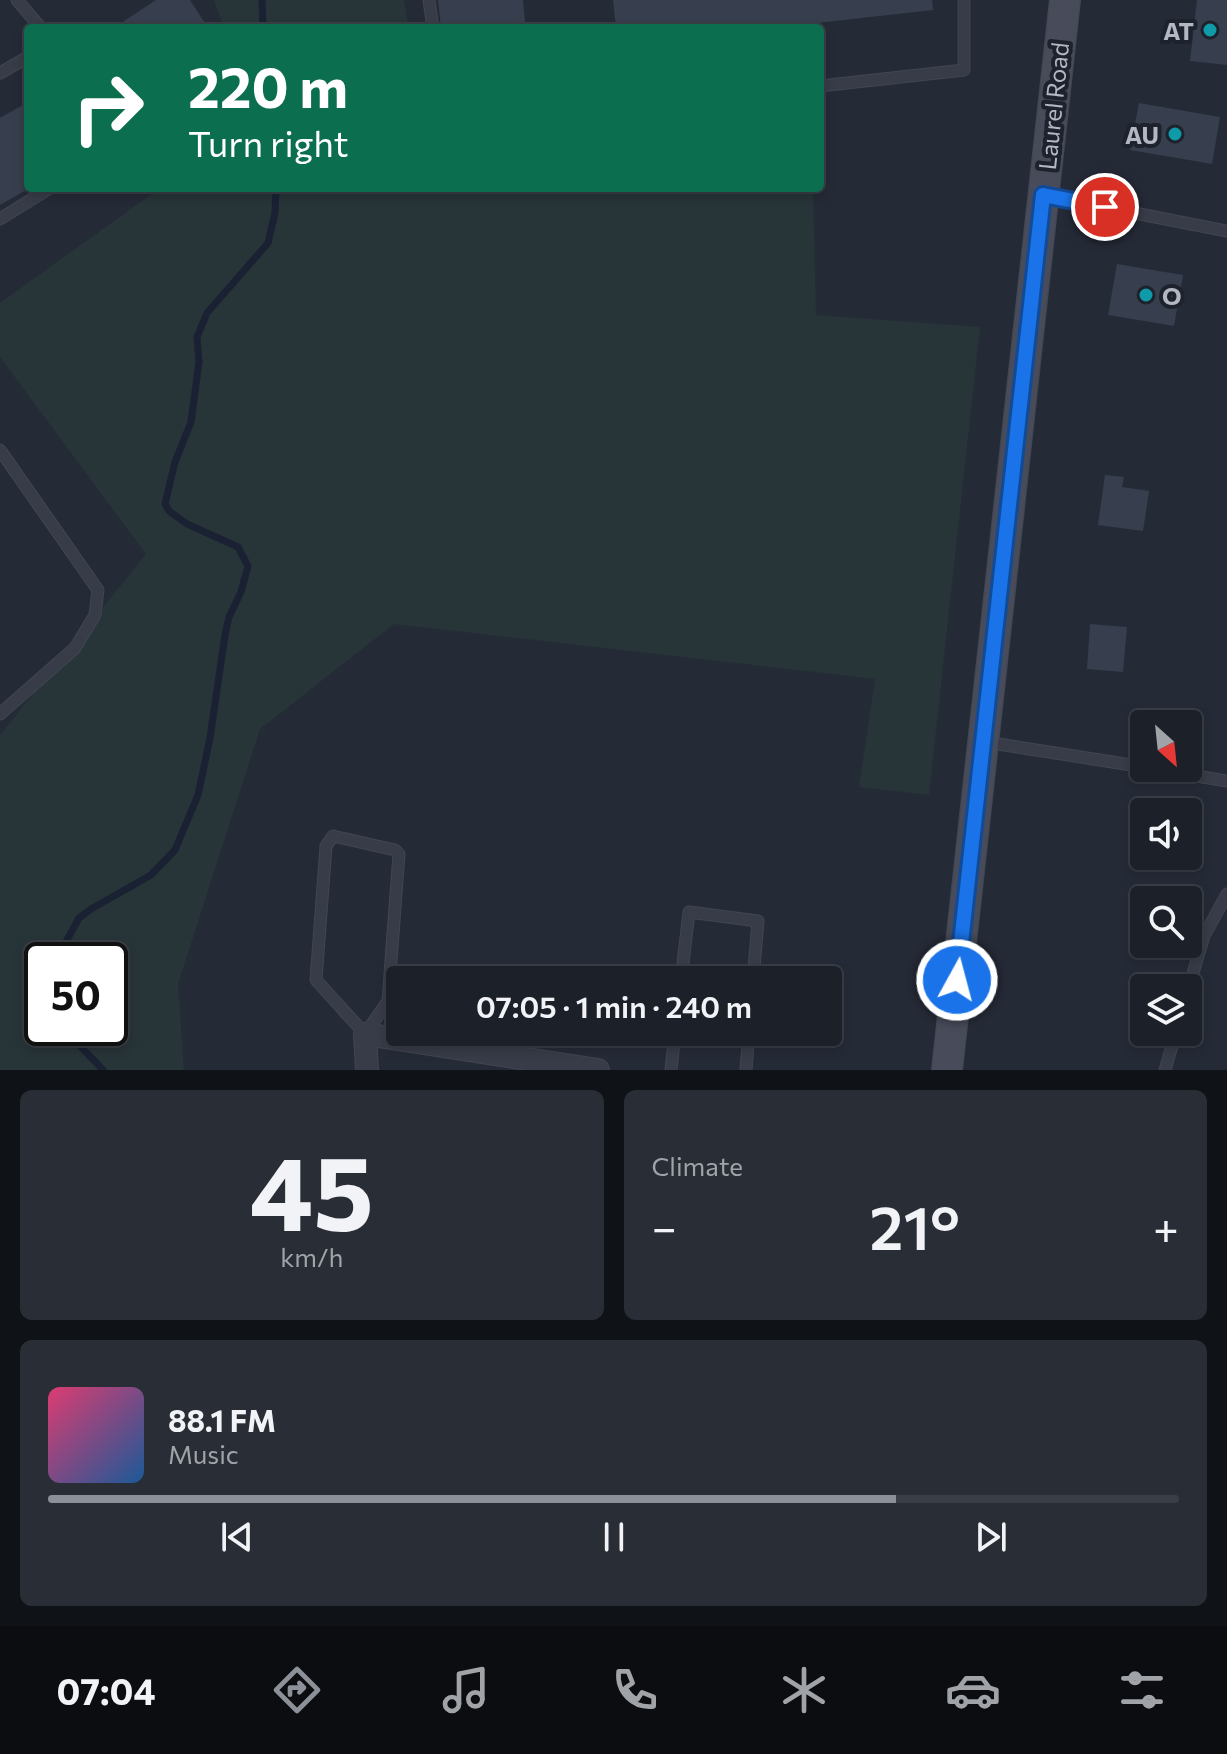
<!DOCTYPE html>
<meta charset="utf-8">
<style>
:root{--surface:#1c2029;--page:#292d35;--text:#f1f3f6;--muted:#a0a3a8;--line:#3a3e46;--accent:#8c9099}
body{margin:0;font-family:Commissioner,sans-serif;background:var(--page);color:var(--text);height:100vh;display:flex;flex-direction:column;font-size:30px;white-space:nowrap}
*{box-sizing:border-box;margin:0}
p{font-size:26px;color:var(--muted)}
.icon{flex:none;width:44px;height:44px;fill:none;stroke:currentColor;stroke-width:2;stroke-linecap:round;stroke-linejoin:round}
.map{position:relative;height:1070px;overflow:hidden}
.drawer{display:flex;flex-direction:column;gap:20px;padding:20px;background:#0f1217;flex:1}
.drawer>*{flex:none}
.top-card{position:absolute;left:24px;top:24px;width:800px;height:168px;border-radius:8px;box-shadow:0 4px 12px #0003,0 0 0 2px var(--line);background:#0b6e4f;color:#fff;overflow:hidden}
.needle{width:52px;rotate:153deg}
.controls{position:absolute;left:1130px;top:710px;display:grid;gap:16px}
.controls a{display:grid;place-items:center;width:72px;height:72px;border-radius:8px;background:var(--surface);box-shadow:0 4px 12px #0003,0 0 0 2px var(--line);font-size:40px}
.speed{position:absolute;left:24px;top:942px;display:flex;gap:16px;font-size:40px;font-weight:700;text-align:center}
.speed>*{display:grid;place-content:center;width:104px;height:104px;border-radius:50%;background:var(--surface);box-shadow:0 4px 12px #0003,0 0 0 2px var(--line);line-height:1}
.speed .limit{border:4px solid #111;border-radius:12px;background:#fff;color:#111}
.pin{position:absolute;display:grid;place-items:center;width:68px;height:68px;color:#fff;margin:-34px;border:4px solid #fff;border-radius:50%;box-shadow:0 2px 8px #0007}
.me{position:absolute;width:88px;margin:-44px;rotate:7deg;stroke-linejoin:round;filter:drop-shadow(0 0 6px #0008)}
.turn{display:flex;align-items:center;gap:28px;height:168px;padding:0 32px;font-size:36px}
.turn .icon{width:104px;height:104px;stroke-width:2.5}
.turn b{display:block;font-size:56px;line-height:68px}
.big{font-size:60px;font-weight:600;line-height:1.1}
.drawer .card{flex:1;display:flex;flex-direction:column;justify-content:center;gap:12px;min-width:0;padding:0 28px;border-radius:12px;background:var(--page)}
.drawer .dial{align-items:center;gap:0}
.dial b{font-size:104px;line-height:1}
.song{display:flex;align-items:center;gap:24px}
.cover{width:96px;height:96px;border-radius:12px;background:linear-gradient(135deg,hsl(340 70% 55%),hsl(210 70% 35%))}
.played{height:8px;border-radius:4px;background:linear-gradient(90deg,var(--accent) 75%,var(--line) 75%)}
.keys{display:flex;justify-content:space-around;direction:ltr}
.heat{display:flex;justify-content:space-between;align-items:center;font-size:44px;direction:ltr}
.drawer .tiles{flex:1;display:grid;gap:20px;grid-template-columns:1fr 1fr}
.card:last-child{grid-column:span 2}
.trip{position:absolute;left:386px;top:966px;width:456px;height:80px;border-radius:8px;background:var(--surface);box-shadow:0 4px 12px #0003,0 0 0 2px var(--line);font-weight:600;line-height:80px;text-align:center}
.dock{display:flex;height:128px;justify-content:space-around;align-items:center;background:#0b0d10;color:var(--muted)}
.dock .icon{width:56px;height:56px}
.dock .selected{color:var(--accent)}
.dock b{font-size:36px;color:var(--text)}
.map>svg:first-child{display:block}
.green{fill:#273438;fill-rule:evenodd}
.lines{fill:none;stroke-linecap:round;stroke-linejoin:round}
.stream{stroke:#1a2133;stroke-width:7}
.building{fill:#373e4d}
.service-casing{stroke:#414651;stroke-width:13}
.minor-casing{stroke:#414651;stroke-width:24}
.secondary-casing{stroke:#414651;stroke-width:32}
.service{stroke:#383c48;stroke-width:11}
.minor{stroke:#383c48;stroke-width:22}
.secondary{stroke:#474b5a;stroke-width:30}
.route-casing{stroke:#114b97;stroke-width:20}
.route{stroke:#1a73e8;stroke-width:14}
.culture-dot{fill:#0f9aa8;stroke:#1d222c;stroke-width:3}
.labels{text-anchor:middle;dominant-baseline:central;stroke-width:8;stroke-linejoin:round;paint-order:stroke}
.poi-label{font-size:24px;font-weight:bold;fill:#b3b7c4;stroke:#1d222c;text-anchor:end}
.street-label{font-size:24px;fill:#b3b7c4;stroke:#1d222c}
</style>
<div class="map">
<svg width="1227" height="1070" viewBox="0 0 1227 1070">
<rect width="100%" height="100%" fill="#252a37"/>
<!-- green -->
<g class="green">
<path d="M214,0h190l5,28h-185z"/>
<path d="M160,188h653l3,127 164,12 -51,468 -70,-8 16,-108 -481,-55 -134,105 -82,255 6,86h-184v-335l146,-181 -146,-197v-54zM42,960h68v68h-68z"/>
</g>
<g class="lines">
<!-- stream -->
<g class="stream">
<path d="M262,0l1,28"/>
<path d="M56,960l23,-42 12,-9 60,-34 24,-25 23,-55 12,-57 15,-103 4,-18 12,-25 7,-26 -10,-19 -51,-23 -18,-13 -4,-7 10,-42 16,-40 8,-60 -2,-25 10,-24 61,-70 7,-30 1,-25"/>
<path d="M63,1028l40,42"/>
</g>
</g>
<!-- building -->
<g class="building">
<path d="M156,0h34l18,28h-84l-3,-5z"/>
<path d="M438,0h85l2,22 -53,6h-31z"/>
<path d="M613,0h319l1,10 -161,18h-156z"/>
<path d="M1197,0h30v65l-37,-4z"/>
<path d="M28,102v87l-28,16v-87z"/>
<path d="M1139,103l81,14 -8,47 -82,-14z"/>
<path d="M1117,264l66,11 -9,51 -66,-11z"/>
<path d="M1105,475l19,2 -2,10 27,4 -6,40 -45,-6z"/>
<path d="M1090,624l37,3 -4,45 -36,-3z"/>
</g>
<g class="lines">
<!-- service casing -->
<g class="service-casing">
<g id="service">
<path d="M17,0l24,28"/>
<path d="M429,0l4,28"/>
<path d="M0,73l28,-16"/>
<path d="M820,86l144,-16v-70"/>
<path d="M1043,195l184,36"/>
<path d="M0,219l50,-31"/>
<path d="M0,450l98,140 -3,25 -20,33 -75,66"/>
<path d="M985,742l159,25"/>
<path d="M1148,768l79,13"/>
<path d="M333,836l62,14 4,4 -11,147 -23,33 -49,-54 10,-134z"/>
<path d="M681,980l8,-68 69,9 -5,59"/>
<path d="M1188,990l16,-54 23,-42"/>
<path d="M671,1070l4,-38"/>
<path d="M746,1070l3,-38"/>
<path d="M1165,1070l11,-38"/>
</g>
</g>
<!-- minor casing -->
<g class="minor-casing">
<path id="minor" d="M367,1070l-2,-36 233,36"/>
</g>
<!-- secondary casing -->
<g class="secondary-casing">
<path id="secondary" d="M947,1070l118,-1070"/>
</g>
<!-- service -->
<use href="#service" class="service"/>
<!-- minor -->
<use href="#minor" class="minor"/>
<!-- secondary -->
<use href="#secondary" class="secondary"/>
</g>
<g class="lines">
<!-- route casing -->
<g class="route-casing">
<path id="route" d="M957,980l86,-785 62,12"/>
</g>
<!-- route -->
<use href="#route" class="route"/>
</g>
<!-- markers -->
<g class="culture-dot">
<circle cx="1210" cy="30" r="8"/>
<circle cx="1175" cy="134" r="8"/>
<circle cx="1146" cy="295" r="8"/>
</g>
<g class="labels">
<!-- poi labels -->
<g class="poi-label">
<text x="1194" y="30">AT</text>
<text x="1159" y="134">AU</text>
<text x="1162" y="295" text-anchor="start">O</text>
</g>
<!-- street labels -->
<g class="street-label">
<text transform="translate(1053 106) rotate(-84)">Laurel Road</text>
</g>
</g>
</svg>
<div class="controls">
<a><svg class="needle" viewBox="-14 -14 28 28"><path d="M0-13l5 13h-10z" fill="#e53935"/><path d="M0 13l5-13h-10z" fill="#a0a3a8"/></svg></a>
<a><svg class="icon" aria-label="sound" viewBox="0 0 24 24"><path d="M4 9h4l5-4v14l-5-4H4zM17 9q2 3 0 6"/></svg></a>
<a><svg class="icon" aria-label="search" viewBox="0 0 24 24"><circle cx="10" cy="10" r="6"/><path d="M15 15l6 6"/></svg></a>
<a><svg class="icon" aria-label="layers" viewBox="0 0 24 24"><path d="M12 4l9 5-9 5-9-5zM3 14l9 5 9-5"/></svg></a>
</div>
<div class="speed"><div class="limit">50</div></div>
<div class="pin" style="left:1105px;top:207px;background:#d93025"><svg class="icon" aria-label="arrive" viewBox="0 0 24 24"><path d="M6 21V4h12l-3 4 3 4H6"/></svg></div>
<svg class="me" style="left:957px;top:980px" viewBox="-20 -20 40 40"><circle r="17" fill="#1a73e8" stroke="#fff" stroke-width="3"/><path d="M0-11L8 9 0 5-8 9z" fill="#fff"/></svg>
<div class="trip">07:05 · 1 min · 240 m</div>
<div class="top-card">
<div class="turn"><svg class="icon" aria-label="right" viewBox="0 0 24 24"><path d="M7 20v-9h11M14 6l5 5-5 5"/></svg><div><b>220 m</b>Turn right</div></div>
</div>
</div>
<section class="drawer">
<div class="tiles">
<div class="card dial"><b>45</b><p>km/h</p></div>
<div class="card"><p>Climate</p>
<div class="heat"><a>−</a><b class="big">21°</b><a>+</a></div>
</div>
<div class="card">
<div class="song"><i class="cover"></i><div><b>88.1 FM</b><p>Music</p></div></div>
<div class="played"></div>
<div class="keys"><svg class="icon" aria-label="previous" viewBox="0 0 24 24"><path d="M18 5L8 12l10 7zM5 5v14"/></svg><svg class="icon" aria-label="pause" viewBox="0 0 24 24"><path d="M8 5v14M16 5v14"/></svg><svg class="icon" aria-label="next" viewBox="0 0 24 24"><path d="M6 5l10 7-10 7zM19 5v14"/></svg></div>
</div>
</div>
</section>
<nav class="dock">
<b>07:04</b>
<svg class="icon selected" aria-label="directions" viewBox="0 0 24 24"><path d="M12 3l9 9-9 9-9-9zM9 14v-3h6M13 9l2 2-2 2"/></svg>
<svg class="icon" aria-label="music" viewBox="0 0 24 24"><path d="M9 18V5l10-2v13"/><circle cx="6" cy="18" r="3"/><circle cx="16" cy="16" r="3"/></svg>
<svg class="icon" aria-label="phone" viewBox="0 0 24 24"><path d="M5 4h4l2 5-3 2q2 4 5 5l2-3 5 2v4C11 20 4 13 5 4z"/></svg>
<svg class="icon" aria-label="climate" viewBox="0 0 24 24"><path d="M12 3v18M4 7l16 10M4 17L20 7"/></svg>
<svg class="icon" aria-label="car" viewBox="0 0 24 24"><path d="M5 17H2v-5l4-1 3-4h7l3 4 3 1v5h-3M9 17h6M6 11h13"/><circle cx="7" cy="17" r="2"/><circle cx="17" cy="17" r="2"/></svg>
<svg class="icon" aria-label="filters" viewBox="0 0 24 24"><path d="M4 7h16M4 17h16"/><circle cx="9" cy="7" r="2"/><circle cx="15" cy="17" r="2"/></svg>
</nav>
